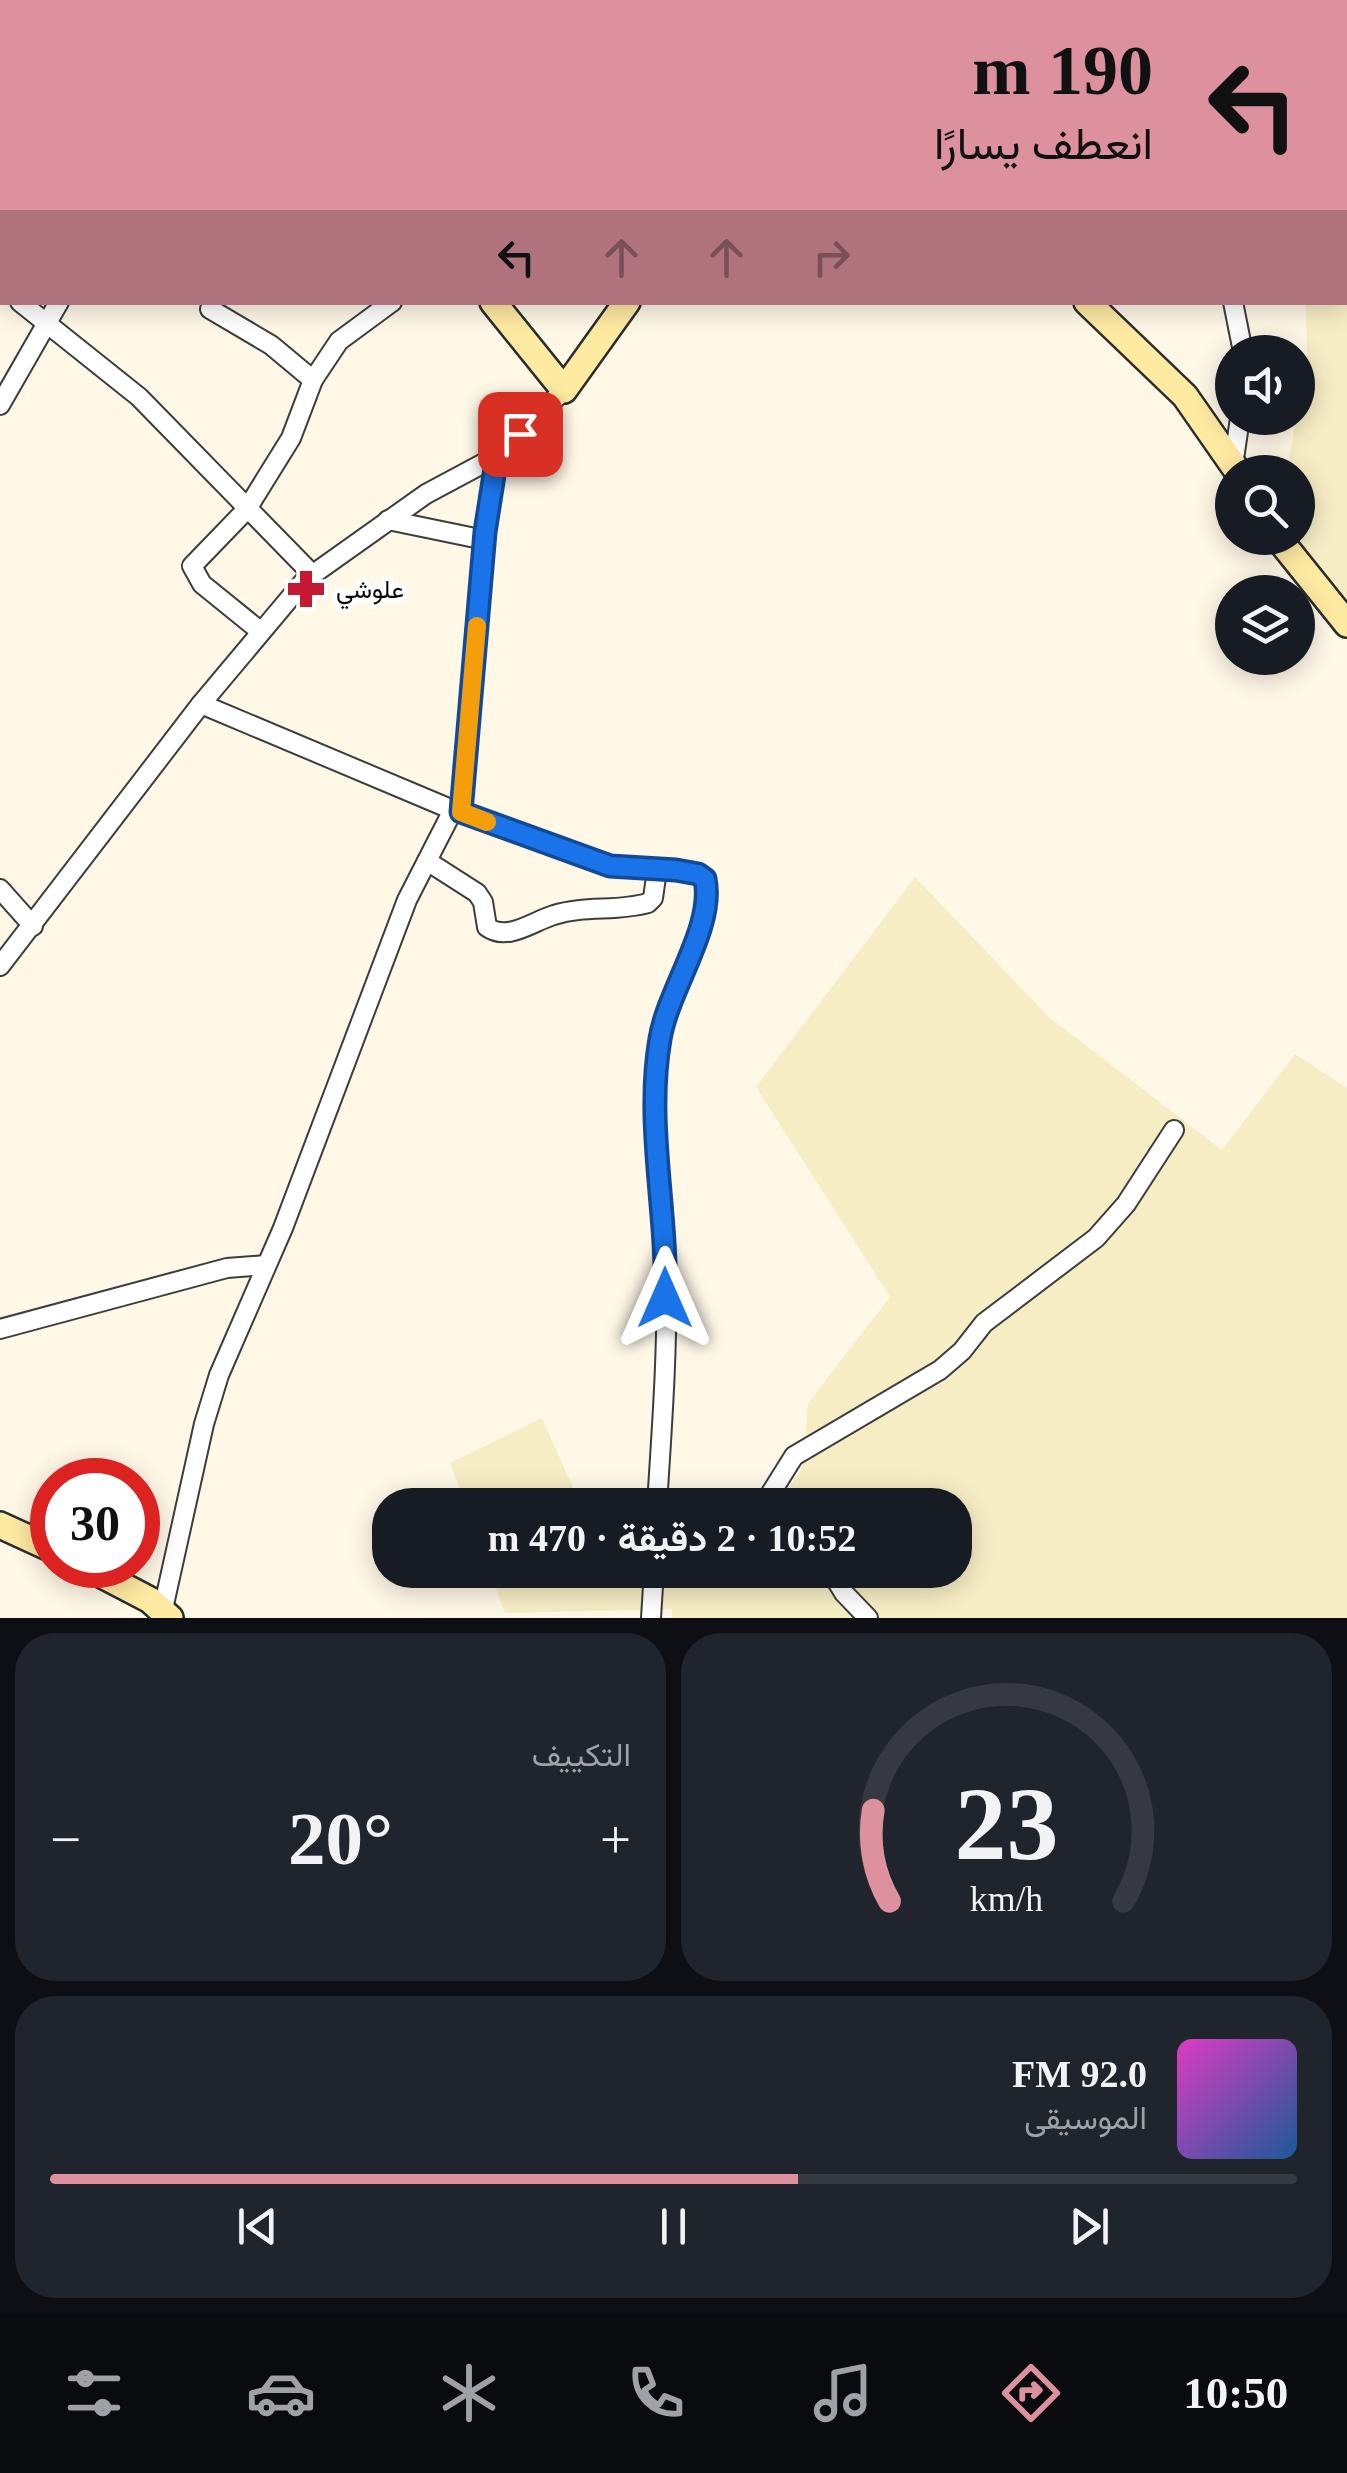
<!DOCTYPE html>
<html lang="ar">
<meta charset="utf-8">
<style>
:root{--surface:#171b24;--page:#20242c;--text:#f1f3f6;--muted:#9ea1a6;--line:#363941;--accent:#dd909e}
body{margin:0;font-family:"Times New Roman",Vazirmatn,serif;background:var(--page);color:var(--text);direction:rtl;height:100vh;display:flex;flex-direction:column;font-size:38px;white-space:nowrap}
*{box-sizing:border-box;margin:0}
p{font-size:32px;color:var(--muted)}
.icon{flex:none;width:55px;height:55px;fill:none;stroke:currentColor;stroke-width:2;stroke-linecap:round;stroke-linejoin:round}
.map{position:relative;height:1618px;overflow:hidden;direction:ltr}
.side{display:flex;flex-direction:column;gap:15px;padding:15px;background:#0d0f14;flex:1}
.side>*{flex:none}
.top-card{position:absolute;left:0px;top:0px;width:1348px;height:305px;box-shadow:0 5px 25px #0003;direction:rtl;background:#dd909e;color:#111;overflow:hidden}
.controls{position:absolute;left:1215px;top:335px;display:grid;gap:20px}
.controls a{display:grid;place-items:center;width:100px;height:100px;border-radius:50%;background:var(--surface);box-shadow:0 5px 25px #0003;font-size:50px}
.speed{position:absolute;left:30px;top:1458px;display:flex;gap:20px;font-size:50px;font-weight:700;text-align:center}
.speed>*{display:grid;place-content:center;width:130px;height:130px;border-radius:50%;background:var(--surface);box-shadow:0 5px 25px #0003;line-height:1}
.speed .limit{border:15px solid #d22;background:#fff;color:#111}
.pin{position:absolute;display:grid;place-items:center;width:85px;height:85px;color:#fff;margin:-42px;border-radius:20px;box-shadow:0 5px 15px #0006}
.me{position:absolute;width:110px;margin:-55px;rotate:0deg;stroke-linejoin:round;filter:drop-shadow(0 0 8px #0008)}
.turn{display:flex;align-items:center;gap:35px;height:210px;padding:0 30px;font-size:45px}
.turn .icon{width:130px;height:130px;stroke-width:2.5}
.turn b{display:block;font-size:70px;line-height:85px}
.lanes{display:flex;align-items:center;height:95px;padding:0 30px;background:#0003;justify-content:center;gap:50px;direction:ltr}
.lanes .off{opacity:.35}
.big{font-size:75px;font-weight:700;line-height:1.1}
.side .tile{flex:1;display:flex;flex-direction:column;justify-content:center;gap:15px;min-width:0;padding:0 35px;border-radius:40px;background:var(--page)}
.side .dial{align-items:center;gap:0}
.dial svg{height:260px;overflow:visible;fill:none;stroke:var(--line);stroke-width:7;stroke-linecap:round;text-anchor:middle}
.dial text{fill:var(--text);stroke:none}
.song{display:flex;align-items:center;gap:30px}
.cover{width:120px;height:120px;border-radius:15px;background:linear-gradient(135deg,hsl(310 70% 55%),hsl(210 70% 35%))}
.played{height:10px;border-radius:5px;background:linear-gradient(90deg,var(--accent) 60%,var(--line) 60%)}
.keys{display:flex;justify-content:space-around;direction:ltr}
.heat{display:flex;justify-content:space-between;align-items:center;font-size:55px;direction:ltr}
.side .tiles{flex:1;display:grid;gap:15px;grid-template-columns:1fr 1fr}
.tile:last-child{grid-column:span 2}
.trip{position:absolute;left:372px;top:1488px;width:600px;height:100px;border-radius:40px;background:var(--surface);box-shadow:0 5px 25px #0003;font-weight:700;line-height:100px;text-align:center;direction:rtl}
.menu{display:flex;height:160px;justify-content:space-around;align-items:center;background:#090b0e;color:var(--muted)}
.menu .icon{width:70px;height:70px}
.menu .on{color:var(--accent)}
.menu b{font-size:45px;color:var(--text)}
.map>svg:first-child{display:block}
.farmland{fill:#f7edc5}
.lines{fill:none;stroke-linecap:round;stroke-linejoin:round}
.street-casing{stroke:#3d3d3d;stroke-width:22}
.secondary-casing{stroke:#2c2c2c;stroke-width:30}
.street{stroke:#fff;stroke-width:18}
.secondary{stroke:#ffeaa2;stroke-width:25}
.route-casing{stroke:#114b97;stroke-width:25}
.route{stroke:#1a73e8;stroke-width:18}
.slow{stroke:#f59e0b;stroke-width:18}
.labels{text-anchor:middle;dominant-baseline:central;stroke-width:10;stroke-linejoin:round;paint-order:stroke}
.poi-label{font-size:25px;fill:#0a0a0a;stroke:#fff;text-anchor:start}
</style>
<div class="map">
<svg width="1347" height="1618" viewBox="0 0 1347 1618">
<rect width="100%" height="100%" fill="#fff8e7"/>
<!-- farmland -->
<g class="farmland">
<path d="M1345,271l2,1v329l-53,-63h4v-66h-11l20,-116 -1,-53 39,-1z"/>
<path d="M915,877l134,140 173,133 73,-96 52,34v530h-675v-9l-167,4 -16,-43h466v-65h-177l24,-37 6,-65 82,-106 -134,-210z"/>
<path d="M542,1418l33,74 51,13h-160l-16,-42z"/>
</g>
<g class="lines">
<!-- street casing -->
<g class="street-casing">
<g id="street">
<path d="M812,0l1,2"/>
<path d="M925,0v2"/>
<path d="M380,2l30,-2"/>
<path d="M1105,2l6,-2"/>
<path d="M0,286l2,2"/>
<path d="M20,302l119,95 173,177"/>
<path d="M1233,302l10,50"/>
<path d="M210,309l61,36 42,35"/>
<path d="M0,405l59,-103"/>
<path d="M1233,466l7,-48"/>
<path d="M388,520l97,20"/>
<path d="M260,631l-58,-47 -10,-18 55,-57 44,-71 22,-58 26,-39 53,-39"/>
<path d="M201,704l252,106 144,52c29,9 91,3 108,17 10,46 -34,106 -44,152 -17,79 4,158 5,237 2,79 -4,158 -9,237"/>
<path d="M461,812l24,-279 12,-77"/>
<path d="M427,861l50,32 6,9 4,25c21,15 46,-6 67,-12 31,-10 63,-3 94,-12l5,-5 4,-28"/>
<path d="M0,889l33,37"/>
<path d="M0,966l201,-262 104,-124 121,-86 71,-38 67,-66"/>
<path d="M0,1329l227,-61 39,-3"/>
<path d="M658,1497l23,8"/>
<path d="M754,1505l15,-9 25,-40 146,-86 22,-19 22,-28 112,-85 30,-34 48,-74"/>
<path d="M830,1570l14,23 24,25"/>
<path d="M161,1618l43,-194 15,-49 64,-147 124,-328 46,-90"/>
<path d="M651,1618l3,-48"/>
</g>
</g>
<!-- secondary casing -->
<g class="secondary-casing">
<g id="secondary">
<path d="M78,0l5,2"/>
<path d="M493,302l71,88 63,-88"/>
<path d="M1087,302l98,94 53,76"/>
<path d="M1278,538l69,86"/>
<path d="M0,1525l52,24"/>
<path d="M83,1565l67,35 20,18"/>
</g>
</g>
<!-- street -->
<use href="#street" class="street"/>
<!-- secondary -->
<use href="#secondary" class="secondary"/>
</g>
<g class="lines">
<!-- route casing -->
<g class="route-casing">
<path id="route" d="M520,434l-23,22 -12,76 -24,280 149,54 66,4 22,4 7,5c10,48 -37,110 -45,160 -15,86 8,173 5,259"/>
</g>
<!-- route -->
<use href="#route" class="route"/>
<!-- slow -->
<path class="slow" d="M477,626l-16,186 26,10"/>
</g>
<!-- icons -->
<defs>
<g id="pharmacy-bare" transform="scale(3)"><path d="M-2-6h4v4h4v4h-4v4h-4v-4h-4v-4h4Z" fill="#c41833" stroke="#fff" stroke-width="2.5" paint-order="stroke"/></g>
</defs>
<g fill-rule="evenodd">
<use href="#pharmacy-bare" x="306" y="589"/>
</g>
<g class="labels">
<!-- poi labels -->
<g class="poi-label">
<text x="336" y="589">علوشي</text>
</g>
</g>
</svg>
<div class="controls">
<a><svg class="icon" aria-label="sound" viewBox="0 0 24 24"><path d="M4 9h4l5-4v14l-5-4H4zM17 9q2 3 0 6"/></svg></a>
<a><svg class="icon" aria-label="search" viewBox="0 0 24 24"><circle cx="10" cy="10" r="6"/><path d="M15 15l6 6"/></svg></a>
<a><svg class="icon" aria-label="layers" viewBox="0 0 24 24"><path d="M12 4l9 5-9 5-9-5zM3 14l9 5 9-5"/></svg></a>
</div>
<div class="speed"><div class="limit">30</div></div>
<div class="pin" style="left:520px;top:434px;background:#d93025"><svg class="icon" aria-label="arrive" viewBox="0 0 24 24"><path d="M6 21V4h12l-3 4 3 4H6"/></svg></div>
<svg class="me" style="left:665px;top:1298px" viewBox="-20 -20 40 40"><path d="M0-17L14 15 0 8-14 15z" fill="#1a73e8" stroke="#fff" stroke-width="4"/></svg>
<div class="trip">10:52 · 2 دقيقة · 470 m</div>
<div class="top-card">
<div class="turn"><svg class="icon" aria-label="left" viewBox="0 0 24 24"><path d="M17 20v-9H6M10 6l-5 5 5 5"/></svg><div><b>190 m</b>انعطف يسارًا</div></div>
<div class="lanes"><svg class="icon" aria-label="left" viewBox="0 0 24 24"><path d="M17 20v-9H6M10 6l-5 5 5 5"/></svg><svg class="icon off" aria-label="ahead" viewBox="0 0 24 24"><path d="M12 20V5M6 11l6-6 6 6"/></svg><svg class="icon off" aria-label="ahead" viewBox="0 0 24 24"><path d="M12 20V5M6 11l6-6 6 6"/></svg><svg class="icon off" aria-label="right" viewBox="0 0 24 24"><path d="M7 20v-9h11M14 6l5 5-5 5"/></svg></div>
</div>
</div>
<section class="side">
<div class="tiles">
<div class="tile dial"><svg viewBox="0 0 100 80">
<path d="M14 69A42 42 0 1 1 86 69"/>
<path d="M14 69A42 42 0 0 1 9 41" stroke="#dd909e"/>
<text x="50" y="56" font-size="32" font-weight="700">23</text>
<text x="50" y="72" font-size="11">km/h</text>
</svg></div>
<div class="tile"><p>التكييف</p>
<div class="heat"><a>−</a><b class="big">20°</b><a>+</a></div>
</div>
<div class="tile">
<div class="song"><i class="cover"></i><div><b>92.0 FM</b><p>الموسيقى</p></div></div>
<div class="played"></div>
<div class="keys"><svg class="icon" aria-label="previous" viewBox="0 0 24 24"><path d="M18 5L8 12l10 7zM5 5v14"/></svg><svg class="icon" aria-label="pause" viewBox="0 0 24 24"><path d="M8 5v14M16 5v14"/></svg><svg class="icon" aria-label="next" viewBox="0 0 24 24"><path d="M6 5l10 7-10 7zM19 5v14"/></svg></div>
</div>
</div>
</section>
<nav class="menu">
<b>10:50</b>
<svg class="icon on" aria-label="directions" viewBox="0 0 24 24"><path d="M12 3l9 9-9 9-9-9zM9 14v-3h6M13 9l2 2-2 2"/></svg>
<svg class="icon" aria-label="music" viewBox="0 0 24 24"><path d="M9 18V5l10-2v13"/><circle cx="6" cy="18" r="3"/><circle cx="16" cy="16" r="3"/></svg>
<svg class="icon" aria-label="phone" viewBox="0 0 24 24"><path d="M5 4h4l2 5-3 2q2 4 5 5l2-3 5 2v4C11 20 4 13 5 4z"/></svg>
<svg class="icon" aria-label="climate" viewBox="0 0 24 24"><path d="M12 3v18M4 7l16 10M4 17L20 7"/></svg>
<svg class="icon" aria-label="car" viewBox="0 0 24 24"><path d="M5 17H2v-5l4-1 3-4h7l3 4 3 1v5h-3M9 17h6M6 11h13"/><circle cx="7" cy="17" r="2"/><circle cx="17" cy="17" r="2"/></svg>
<svg class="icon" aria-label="filters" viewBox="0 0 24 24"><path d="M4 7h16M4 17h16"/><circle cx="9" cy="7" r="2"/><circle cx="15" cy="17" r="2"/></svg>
</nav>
